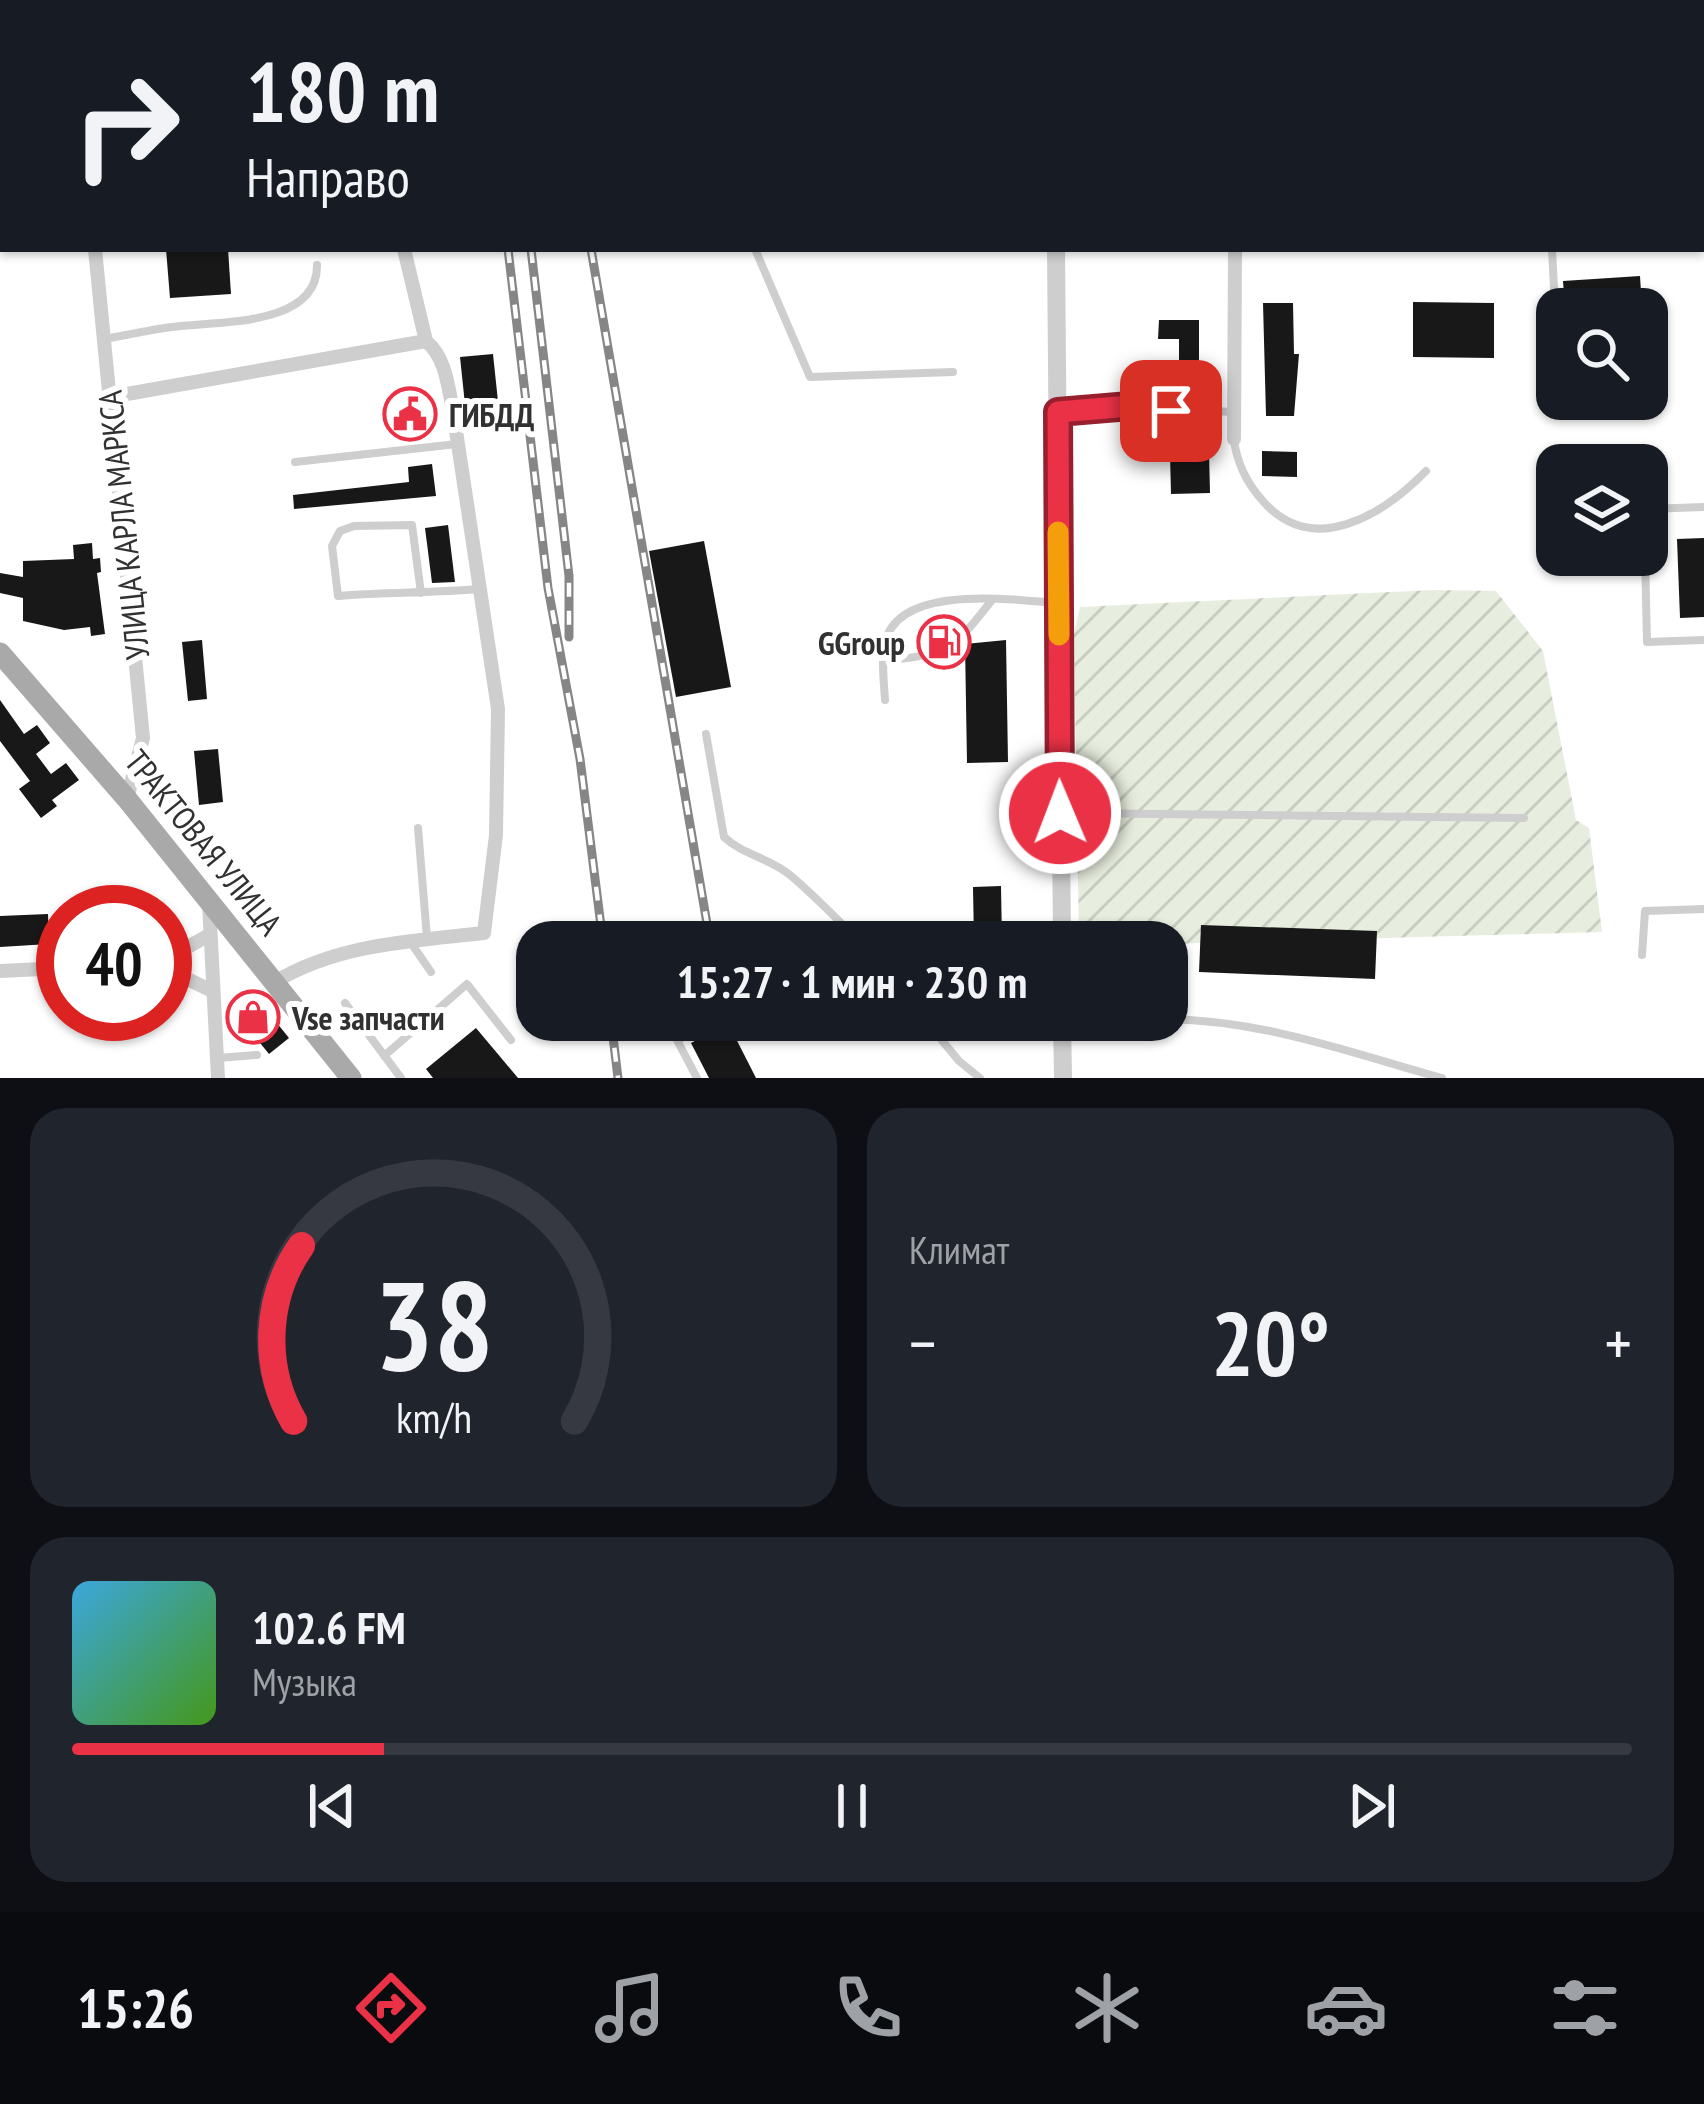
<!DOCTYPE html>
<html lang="ru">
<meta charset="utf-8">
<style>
:root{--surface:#171b24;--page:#20242c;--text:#f1f3f6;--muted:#9ea1a6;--line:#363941;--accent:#ea3146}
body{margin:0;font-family:"PT Sans Narrow",sans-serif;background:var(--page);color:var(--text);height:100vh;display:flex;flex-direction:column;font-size:45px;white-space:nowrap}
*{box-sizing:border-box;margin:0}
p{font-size:39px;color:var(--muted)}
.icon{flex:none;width:66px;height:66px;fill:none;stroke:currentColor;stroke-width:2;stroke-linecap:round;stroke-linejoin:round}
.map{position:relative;height:1078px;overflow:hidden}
.side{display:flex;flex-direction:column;gap:30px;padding:30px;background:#0d0f14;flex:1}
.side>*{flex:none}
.hud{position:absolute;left:0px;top:0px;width:1704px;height:252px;box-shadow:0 3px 9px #0004;background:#171b24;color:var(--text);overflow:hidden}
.buttons{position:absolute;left:1536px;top:288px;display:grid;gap:24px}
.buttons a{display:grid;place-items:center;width:132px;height:132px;border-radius:24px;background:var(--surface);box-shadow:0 3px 9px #0004;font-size:60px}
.speed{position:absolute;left:36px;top:885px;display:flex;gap:24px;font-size:60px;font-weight:700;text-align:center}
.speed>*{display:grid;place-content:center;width:156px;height:156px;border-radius:50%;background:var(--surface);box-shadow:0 3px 9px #0004;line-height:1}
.speed .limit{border:18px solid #d22;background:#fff;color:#111}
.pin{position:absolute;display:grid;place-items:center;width:102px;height:102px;color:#fff;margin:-51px;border-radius:24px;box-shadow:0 6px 18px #0006}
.me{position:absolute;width:132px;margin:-66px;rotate:359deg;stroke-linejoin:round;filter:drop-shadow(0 0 9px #0008)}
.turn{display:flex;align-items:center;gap:42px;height:252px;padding:0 48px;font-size:54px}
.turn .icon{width:156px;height:156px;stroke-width:2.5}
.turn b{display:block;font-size:84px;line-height:102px}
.big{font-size:90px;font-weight:700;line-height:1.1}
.side .card{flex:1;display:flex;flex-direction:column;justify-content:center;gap:18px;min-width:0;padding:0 42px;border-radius:36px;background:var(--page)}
.side .dial{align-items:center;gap:0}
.dial svg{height:312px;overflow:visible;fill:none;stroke:var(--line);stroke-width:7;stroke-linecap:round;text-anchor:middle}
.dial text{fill:var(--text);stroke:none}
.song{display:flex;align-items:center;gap:36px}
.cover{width:144px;height:144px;border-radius:18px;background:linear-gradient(135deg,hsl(200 70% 55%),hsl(100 70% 35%))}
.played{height:12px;border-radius:6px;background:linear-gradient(90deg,var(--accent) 20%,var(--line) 20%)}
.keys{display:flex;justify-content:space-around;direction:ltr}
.heat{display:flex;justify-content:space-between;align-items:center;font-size:66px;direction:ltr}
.side .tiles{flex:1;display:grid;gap:30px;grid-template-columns:1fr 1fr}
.card:last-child{grid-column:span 2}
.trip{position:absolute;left:516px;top:921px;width:672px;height:120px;border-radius:36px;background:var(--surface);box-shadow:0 3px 9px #0004;font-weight:700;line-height:120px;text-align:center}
.tabs{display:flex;height:192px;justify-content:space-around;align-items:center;background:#090b0e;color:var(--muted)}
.tabs .icon{width:84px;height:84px}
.tabs .selected{color:var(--accent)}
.tabs b{font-size:54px;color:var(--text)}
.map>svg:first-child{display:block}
.garden{fill:url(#garden-furrows)}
.building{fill:#181818}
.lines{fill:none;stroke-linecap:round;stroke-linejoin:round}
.service{stroke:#cecece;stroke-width:8}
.minor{stroke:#cecece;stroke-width:14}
.tertiary{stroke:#cecece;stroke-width:18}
.primary{stroke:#a9a9a9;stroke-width:21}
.rail-casing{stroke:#868686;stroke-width:9}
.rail{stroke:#fff;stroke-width:4.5;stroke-dasharray:14;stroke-linecap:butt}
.route-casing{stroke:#98202e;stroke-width:30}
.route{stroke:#ea3146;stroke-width:21}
.slow{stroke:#f59e0b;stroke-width:21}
.labels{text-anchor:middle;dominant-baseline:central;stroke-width:12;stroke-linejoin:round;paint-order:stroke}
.poi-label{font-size:33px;font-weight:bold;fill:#313131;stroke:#fff;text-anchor:start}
.street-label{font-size:33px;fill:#313131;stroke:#fff}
</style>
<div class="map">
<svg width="1704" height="1078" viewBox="0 0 1704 1078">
<defs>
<pattern id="garden-furrows" width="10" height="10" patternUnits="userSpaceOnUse" patternTransform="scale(3)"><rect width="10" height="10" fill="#e8eedf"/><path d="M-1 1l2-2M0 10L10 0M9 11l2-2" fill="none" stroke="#c7cdc0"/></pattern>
</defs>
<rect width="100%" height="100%" fill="#fff"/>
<!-- garden -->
<path class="garden" d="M1433,590l63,1 47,60 33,169 13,8 13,104 -435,12 -88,-2 -5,-308 6,-27z"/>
<!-- building -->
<g class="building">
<path d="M166,249h62l3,45 -61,4z"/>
<path d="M1640,276l2,33h-77l-2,-28z"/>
<path d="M1413,302l81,1v55l-81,-1z"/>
<path d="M1263,303h30l1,51h5l-5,62h-28z"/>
<path d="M1159,320h40v81l-20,-1v-61h-21z"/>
<path d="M493,354l6,57 -33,3 -6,-57z"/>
<path d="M424,391l5,42 -33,4 -5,-43z"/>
<path d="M1262,451l35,1v25l-35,-1z"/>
<path d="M1209,452l1,41 -39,1 -1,-40z"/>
<path d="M432,464l4,32 -142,13 -1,-14 116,-13 -1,-15z"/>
<path d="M448,525l7,57 -23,1 -7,-55z"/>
<path d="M1704,538v79l-24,1 -3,-79z"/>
<path d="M704,541l27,146 -55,10 -27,-146z"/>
<path d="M92,543l1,16 7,-1 1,14 -4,1 8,61 -14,2 -1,-9 -26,3 -41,-9v-23l-23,-5v-20l23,4v-16l51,-2 -1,-14z"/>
<path d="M202,640l5,59 -19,2 -6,-59z"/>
<path d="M1006,640l2,122 -41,1 -2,-119z"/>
<path d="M0,700l24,34 13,-9 13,18 -14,11 15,20 15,-11 13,17 -27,20 5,6 -16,12 -22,-29 11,-8 -30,-40z"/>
<path d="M218,749l5,53 -24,3 -5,-54z"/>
<path d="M1001,886l1,56h-28l-1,-55z"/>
<path d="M48,914l1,30 -49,3v-31z"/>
<path d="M1201,925l176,6 -2,48 -176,-7z"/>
<path d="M260,1002l29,36 -20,16 -29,-36z"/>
<path d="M728,1023l28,55h-47l-18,-35z"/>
<path d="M476,1028l42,50h-85l-7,-9z"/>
</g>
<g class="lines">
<!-- service -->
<g class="service">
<path d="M761,0l1,3"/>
<path d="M923,0l1,3"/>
<path d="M977,3l11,-3"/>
<path d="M755,249l55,128 143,-5"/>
<path d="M1552,249l5,97"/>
<path d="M105,339c22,-4 44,-9 67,-12 42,-6 146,1 145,-62"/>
<path d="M1061,412l69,-6 102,6"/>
<path d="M1234,440c3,24 12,42 28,60 50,59 121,15 164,-29"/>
<path d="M295,462l162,-18"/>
<path d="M1647,509l57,-2"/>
<path d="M1645,555l2,87 57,-2"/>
<path d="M421,593l-9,-68 -58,1 -14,5 -8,15 6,50c48,-4 93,-3 141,-7"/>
<path d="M884,661c64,-7 68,-10 108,-61"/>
<path d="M885,700c-1,-18 -4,-40 0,-57 13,-60 129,-43 172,-40"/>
<path d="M706,734l18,103c19,18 46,21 66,38 24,20 48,45 70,67"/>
<path d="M1063,813l461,5"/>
<path d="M418,828l9,110"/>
<path d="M411,943l20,29"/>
<path d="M1642,955l3,-44 59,-2"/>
<path d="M345,1003l56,75"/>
<path d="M1167,1019c100,2 181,33 275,59"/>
<path d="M925,1020l34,41 21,17"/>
<path d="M1064,1022l61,-2"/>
<path d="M384,1056l83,-72 44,56"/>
<path d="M218,1058l39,-3"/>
<path d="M697,1078l-20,-38 43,-20"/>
</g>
<!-- minor -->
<g class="minor">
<path d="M66,0v3"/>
<path d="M393,0v3"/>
<path d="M1592,0l112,2"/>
<path d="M0,167h3"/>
<path d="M1701,187l3,1"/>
<path d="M95,249l48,489 -16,61"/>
<path d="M110,397l316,-56"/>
<path d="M1234,439l1,-190"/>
<path d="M209,903l9,175"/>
<path d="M165,960l44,-25"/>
<path d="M165,968l47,23"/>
<path d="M0,971l63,-3"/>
<path d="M275,982c62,-38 138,-41 209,-49l12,-98 2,-126 -45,-298c-5,-25 -7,-53 -27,-70l-22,-92"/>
</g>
<!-- tertiary -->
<g class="tertiary">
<path d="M1048,0l1,3"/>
<path d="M1056,249l6,693"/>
<path d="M1062,1020l1,58"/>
</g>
<!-- primary -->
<path class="primary" d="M0,653l127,146 224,279"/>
<!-- rail casing -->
<g class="rail-casing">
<g id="rail">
<path d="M481,0v3"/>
<path d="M502,0l1,3"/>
<path d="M548,0l1,3"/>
<path d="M630,0l1,3"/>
<path d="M508,249l40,339 32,171 23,183"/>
<path d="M531,249l38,327v61"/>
<path d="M591,249l119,692"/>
<path d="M611,1020l7,58"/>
</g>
</g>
<!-- rail -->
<use href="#rail" class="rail"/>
</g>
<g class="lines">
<!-- route casing -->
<g class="route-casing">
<path id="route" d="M1060,813l-2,-401 72,-6 41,5"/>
</g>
<!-- route -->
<use href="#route" class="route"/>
<!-- slow -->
<path class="slow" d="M1058,532l1,103"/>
</g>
<!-- icons -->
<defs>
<g id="civic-ring" transform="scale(2.7)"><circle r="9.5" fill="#fff" stroke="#ea3146" stroke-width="1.5"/><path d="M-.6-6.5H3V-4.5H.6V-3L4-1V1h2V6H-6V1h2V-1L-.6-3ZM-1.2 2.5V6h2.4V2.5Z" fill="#ea3146"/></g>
<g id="fuel-ring" transform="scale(2.7)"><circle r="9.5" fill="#fff" stroke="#ea3146" stroke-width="1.5"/><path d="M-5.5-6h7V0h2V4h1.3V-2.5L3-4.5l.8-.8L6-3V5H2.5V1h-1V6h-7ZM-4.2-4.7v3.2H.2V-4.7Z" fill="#ea3146"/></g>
<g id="shop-ring" transform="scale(2.7)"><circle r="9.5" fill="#fff" stroke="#ea3146" stroke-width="1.5"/><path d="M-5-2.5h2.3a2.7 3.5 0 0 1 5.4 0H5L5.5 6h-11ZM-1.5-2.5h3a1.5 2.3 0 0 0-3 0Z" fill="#ea3146"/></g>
</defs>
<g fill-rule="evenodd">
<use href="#civic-ring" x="410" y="414"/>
<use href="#fuel-ring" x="944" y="642"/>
<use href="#shop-ring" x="253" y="1017"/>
</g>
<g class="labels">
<!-- poi labels -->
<g class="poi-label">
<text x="449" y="414">ГИБДД</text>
<text x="905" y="642" text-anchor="end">GGroup</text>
<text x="292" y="1017">Vse запчасти</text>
</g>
<!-- street labels -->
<g class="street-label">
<text transform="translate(123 525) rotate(-96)">УЛИЦА КАРЛА МАРКСА</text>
<text transform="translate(204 842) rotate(51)">ТРАКТОВАЯ УЛИЦА</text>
</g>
</g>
</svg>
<div class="buttons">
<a><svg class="icon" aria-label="search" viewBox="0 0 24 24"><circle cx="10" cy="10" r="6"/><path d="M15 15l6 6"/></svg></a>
<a><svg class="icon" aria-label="layers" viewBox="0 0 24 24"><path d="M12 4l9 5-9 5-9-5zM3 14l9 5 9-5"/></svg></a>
</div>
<div class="speed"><div class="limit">40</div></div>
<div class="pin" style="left:1171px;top:411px;background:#d93025"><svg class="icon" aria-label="arrive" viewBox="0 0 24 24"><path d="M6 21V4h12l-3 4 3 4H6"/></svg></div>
<svg class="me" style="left:1060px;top:813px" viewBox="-20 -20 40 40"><circle r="17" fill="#ea3146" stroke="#fff" stroke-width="3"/><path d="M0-11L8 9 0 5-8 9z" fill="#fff"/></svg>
<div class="trip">15:27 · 1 мин · 230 m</div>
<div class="hud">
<div class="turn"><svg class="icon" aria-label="right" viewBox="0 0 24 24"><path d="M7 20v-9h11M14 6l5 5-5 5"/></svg><div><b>180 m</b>Направо</div></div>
</div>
</div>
<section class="side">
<div class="tiles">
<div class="card dial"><svg viewBox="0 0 100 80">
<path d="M14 69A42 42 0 1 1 86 69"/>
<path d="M14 69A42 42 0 0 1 16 24" stroke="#ea3146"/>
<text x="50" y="56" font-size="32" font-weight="700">38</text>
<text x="50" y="72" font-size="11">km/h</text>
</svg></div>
<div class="card"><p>Климат</p>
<div class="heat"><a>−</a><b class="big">20°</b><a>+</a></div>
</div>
<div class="card">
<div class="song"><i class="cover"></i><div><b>102.6 FM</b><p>Музыка</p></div></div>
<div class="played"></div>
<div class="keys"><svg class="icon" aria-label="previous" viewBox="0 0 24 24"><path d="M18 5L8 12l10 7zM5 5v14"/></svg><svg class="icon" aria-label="pause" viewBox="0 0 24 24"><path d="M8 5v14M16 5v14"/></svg><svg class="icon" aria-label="next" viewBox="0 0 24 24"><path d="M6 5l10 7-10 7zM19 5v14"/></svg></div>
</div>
</div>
</section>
<nav class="tabs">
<b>15:26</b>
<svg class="icon selected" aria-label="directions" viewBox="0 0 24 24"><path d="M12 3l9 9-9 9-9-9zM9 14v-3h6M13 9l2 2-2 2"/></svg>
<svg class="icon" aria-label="music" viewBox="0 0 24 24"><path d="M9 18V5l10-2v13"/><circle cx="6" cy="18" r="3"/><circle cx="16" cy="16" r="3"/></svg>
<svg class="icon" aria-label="phone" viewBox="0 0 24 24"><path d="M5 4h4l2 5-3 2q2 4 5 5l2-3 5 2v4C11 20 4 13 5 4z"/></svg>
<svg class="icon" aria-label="climate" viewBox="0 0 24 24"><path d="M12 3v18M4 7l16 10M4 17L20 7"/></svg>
<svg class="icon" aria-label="car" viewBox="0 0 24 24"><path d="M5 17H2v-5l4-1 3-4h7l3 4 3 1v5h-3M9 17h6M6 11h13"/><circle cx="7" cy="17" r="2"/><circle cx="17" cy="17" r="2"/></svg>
<svg class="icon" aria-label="filters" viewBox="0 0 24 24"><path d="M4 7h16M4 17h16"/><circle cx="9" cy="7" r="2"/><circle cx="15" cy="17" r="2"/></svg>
</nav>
